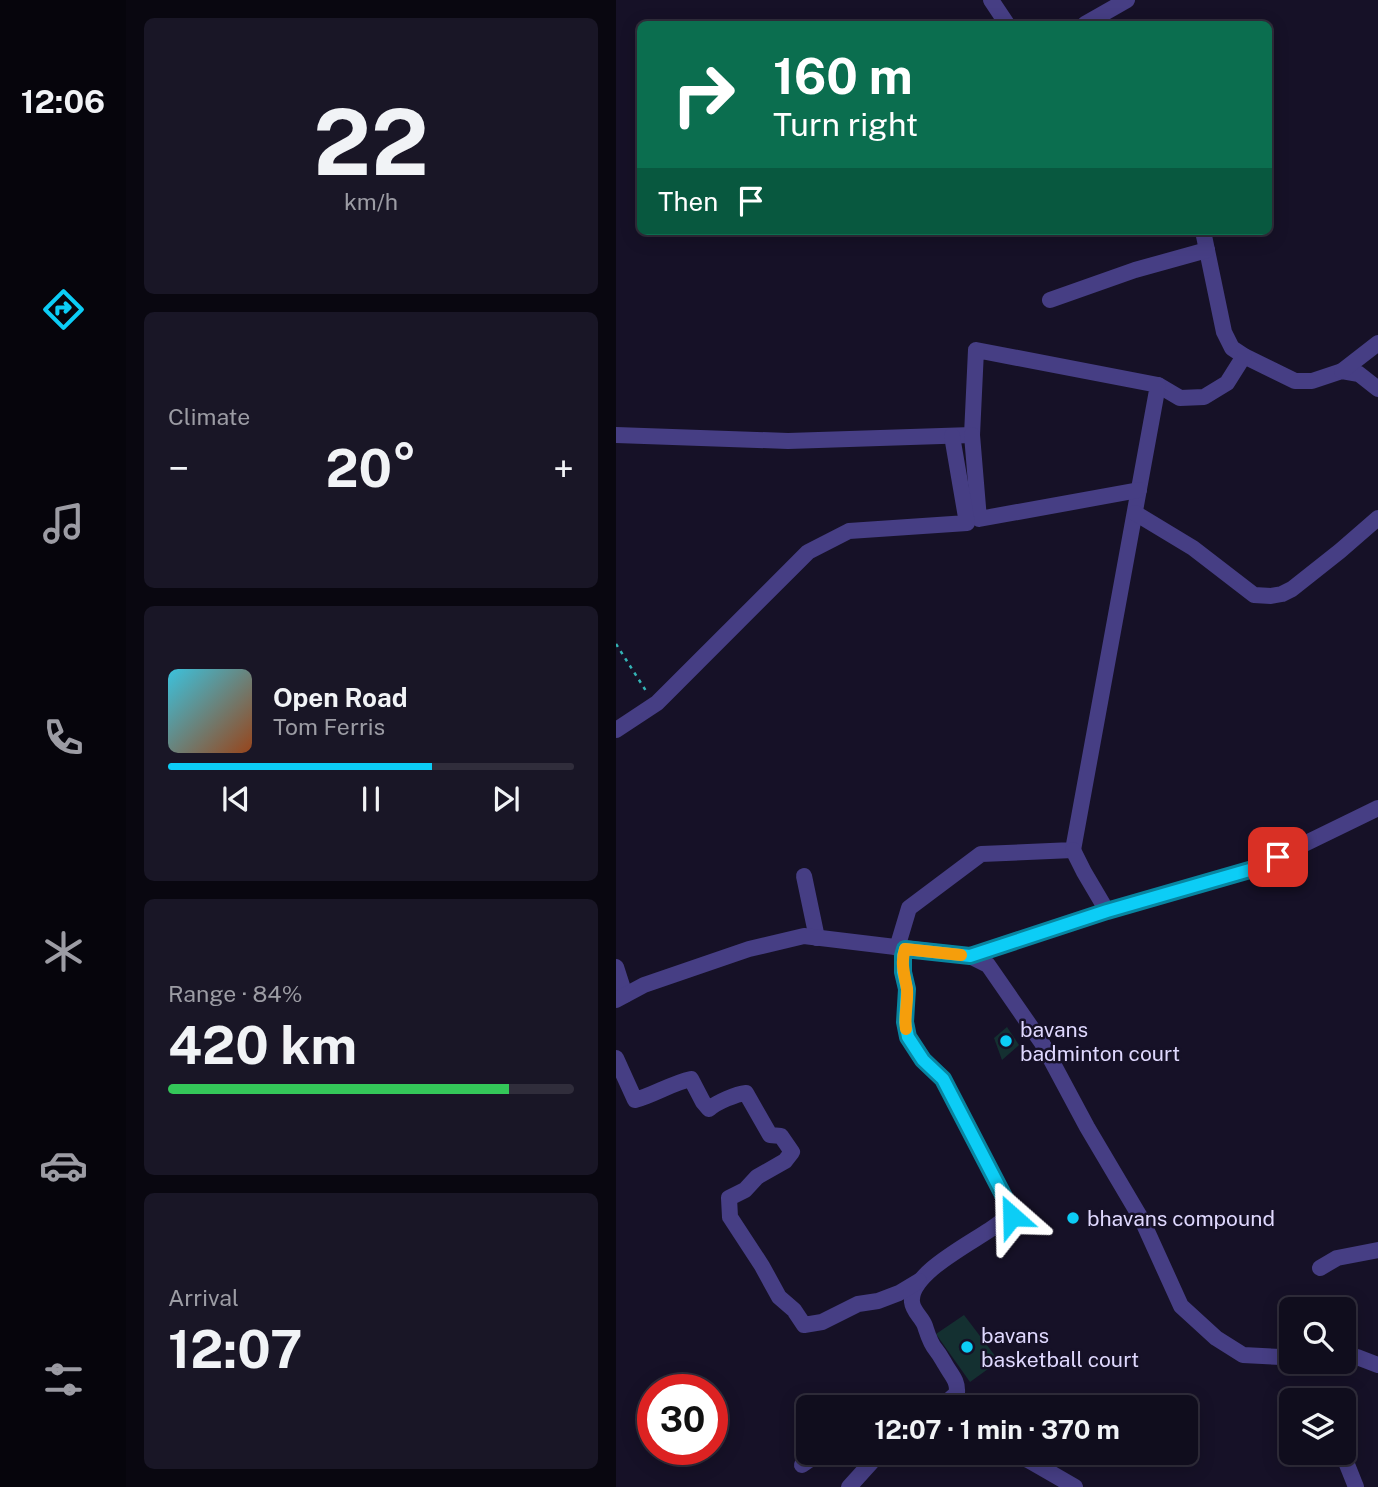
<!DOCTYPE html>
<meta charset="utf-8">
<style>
:root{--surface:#100d1d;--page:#191626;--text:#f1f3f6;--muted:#9c9ca4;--line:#302d3b;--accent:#0ccdf6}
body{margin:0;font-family:"Public Sans",sans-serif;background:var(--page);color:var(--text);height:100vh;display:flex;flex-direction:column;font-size:26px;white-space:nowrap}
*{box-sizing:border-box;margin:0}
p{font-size:23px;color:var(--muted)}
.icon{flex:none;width:38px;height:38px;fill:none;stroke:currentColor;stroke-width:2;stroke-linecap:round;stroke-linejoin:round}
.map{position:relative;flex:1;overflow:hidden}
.sheet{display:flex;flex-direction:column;gap:18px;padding:18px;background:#090710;width:490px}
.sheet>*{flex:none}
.guide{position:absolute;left:21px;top:21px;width:635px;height:214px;border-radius:10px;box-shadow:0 4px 18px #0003,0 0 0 2px var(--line);background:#0b6e4f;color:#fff;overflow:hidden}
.tools{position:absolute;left:663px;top:1297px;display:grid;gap:14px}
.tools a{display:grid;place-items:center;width:77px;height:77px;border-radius:10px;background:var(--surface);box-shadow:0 4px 18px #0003,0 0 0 2px var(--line);font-size:35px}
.speed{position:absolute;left:21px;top:1374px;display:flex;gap:14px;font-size:35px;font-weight:700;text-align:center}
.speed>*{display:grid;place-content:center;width:91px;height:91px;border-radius:50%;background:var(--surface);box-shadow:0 4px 18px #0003,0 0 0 2px var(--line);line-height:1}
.speed .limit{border:10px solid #d22;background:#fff;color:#111}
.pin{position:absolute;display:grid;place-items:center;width:60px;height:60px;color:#fff;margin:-30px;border-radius:14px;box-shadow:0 4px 10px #0006}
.me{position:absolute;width:77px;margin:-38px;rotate:335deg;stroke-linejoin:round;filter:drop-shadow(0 0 5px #0008)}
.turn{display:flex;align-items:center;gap:24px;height:147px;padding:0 21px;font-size:32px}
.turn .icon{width:91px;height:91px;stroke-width:2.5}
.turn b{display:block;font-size:49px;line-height:60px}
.then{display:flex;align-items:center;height:66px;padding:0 21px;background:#0003;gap:14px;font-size:26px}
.big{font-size:52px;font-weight:700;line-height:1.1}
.sheet .widget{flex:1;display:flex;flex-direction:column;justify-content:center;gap:10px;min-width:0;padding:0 24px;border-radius:10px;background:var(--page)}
.sheet .dial{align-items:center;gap:0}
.dial b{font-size:91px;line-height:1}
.song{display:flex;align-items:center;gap:21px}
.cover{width:84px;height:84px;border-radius:10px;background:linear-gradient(135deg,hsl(190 70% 55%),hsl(20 70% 35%))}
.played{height:7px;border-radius:4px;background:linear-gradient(90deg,var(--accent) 65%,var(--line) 65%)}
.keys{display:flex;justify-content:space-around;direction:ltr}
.heat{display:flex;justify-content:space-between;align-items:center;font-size:38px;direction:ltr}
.charge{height:10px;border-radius:5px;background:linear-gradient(90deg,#34c759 84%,var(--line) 0)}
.trip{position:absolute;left:180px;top:1395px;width:402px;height:70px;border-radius:10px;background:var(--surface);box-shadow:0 4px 18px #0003,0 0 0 2px var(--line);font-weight:700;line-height:70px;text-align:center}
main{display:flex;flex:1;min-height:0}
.tab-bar{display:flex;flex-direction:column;width:126px;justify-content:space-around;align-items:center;background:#06050c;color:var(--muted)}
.tab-bar .icon{width:49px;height:49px}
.tab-bar .current{color:var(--accent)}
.tab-bar b{font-size:32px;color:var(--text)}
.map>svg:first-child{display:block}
.green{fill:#143031}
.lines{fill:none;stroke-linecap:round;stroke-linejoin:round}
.path{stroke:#34b3b5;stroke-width:2.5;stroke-dasharray:3.5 5;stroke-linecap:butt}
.minor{stroke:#463e84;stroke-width:16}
.route-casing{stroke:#0885a0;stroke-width:18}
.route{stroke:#0ccdf6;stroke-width:12}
.slow{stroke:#f59e0b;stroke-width:12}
.poi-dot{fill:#0ccdf6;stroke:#161127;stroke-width:2.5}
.labels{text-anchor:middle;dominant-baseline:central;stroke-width:5;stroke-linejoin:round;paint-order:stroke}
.poi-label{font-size:21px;fill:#dfd8fe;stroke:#161127;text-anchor:start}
</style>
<main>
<nav class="tab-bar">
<b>12:06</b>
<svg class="icon current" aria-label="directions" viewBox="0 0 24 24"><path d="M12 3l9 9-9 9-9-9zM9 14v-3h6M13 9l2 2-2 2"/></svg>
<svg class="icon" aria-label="music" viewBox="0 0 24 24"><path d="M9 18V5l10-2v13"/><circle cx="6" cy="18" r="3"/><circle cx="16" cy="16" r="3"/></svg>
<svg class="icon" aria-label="phone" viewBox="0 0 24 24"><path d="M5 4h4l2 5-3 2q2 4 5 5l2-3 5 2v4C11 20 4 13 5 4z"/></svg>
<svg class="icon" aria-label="climate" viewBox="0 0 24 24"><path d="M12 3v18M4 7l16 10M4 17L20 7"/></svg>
<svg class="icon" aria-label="car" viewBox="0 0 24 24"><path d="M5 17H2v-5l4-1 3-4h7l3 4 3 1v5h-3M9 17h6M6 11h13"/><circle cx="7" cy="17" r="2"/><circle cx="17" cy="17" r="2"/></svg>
<svg class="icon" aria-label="filters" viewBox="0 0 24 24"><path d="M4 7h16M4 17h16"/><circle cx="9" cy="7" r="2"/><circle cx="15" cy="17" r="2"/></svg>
</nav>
<section class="sheet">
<div class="widget dial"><b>22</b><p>km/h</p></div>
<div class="widget"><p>Climate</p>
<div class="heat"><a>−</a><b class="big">20°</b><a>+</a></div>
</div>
<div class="widget">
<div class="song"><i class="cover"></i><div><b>Open Road</b><p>Tom Ferris</p></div></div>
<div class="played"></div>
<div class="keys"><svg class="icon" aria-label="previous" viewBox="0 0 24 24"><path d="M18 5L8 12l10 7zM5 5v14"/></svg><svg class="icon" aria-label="pause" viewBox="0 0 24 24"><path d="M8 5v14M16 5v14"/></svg><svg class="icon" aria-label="next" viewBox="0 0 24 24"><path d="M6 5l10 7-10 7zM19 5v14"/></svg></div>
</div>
<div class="widget"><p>Range · 84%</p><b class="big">420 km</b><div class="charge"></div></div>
<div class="widget"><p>Arrival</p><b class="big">12:07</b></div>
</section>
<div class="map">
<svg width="762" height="1487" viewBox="0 0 762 1487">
<rect width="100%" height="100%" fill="#161127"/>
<!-- green -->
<g class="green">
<path d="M391,1027l12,18 -17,15 -8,-22z"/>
<path d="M348,1315l35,46 -29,21 -34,-48z"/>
</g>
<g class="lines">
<!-- path -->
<path class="path" d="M0,644l32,50"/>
<!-- minor -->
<g class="minor">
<path d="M375,0l16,24"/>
<path d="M469,24l42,-24"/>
<path d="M587,231l21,101 8,16 12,8 51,25h17l30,-10 17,3 19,15"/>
<path d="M434,300l85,-30 72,-20"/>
<path d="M726,371l36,-28"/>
<path d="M542,385l22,13 24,-1 23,-14 17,-27"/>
<path d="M0,435l172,6 184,-6 4,-85 182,35 -85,465 -92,4 -72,54 -12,40"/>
<path d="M356,435l7,84 160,-29"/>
<path d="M519,513l58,35 61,47 17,1 11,-2 10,-5 48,-38 38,-33"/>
<path d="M0,730l41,-27 151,-151 41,-21 118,-8 -15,-87"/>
<path d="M457,850l11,22 23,39 146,-42 125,-61"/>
<path d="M188,876l13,62"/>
<path d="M289,949l-2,7v17l4,16 -2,33 3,15 16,23 19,19 68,131 1,6 -8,7 -6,1c-20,16 -89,48 -86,78 1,10 10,15 13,24 3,9 5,17 11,24 4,5 6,9 9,14 6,11 13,16 12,29l-8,7 -15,7"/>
<path d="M354,956l137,-45"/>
<path d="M0,967l9,28"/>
<path d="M0,1000l28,-15 105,-36 55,-13 166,20 18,9 54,78 45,84 55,93 39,86 35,32 27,17 38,2 11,-3"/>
<path d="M0,1058l19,42c19,-5 37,-17 56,-21l12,23 6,7c8,-7 27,-15 37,-16l24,42 11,1 11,16 -7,9 -28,16 -12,13 -16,8 1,19 32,49 17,31 15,13 10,15 18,-3 36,-18 20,-3 21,-8 20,-12"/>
<path d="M704,1268l17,-10 41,-8"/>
<path d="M728,1354l13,3 21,8"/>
<path d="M395,1452l19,9 45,26"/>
<path d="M726,1452l14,35"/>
<path d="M186,1465l19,-13"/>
<path d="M233,1487l29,-32 10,-3"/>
</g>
</g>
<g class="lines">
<!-- route casing -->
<g class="route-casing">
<path id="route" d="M396,1216l-1,-6 -68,-131 -20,-19 -15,-23 -3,-15 2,-33 -4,-17v-16l2,-7 65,7 137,-45 146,-42 25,-12"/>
</g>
<!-- route -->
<use href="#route" class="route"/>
<!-- slow -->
<path class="slow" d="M290,1029c-2,-13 2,-26 1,-40 -2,-13 -7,-26 -2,-40l56,6"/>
</g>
<!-- markers -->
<g class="poi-dot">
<circle cx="390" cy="1041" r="7"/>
<circle cx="457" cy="1218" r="7"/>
<circle cx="351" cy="1347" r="7"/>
</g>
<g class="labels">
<!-- poi labels -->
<g class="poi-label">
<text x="404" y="1029">bavans<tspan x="404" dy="24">badminton court</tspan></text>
<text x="471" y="1218">bhavans compound</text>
<text x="365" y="1335">bavans<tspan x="365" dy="24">basketball court</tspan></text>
</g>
</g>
</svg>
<div class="tools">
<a><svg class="icon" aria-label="search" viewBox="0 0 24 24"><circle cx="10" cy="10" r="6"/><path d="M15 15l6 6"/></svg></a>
<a><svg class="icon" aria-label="layers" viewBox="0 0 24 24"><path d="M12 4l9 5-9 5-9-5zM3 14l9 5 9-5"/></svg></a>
</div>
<div class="speed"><div class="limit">30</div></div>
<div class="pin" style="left:662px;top:857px;background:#d93025"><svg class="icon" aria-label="arrive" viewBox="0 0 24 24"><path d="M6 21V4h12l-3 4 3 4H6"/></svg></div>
<svg class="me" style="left:396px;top:1216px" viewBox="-20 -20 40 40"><path d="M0-17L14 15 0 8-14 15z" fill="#0ccdf6" stroke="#fff" stroke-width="4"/></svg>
<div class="trip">12:07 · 1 min · 370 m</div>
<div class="guide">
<div class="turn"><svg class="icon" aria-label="right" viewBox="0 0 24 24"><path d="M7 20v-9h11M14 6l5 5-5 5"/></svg><div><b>160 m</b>Turn right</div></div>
<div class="then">Then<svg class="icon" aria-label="arrive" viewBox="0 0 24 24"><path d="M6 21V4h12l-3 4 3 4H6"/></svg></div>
</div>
</div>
</main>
